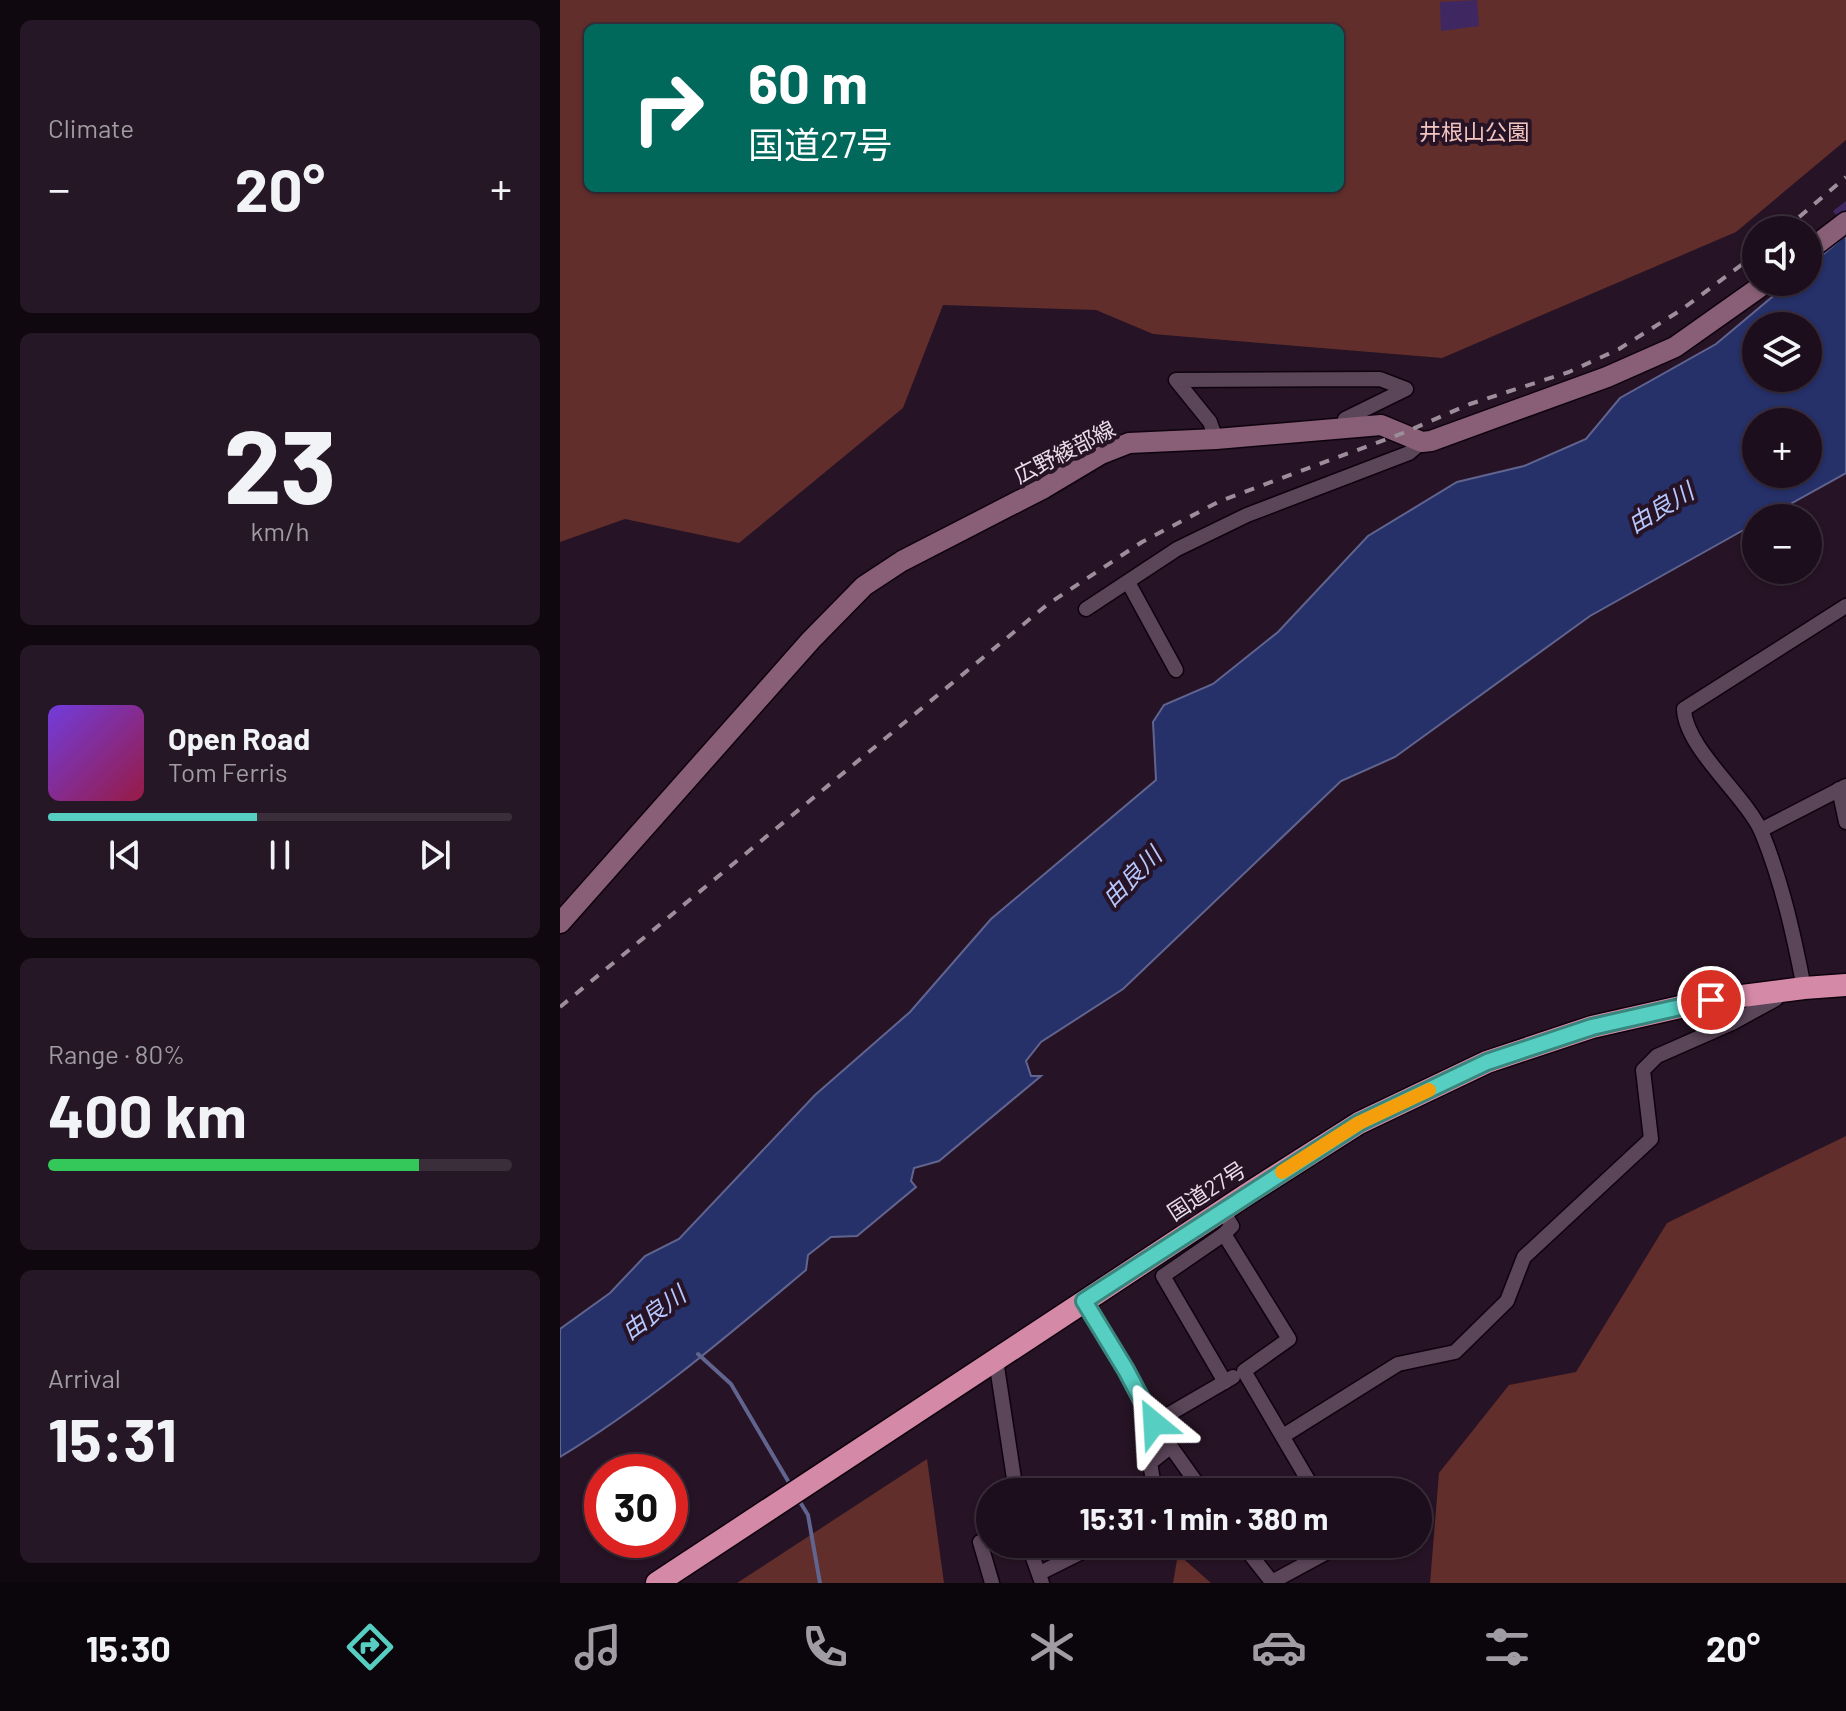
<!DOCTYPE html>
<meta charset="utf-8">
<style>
:root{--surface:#1c0e1c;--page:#251725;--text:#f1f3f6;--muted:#a09ca3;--line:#3a2e3b;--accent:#56cec2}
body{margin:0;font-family:Barlow,"Noto Sans JP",sans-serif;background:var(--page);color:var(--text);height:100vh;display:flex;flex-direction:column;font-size:30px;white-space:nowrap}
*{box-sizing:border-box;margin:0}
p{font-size:26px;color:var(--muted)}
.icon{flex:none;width:44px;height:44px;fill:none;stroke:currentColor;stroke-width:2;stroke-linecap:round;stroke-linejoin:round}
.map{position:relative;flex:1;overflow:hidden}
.details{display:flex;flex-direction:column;gap:20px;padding:20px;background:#0f080f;width:560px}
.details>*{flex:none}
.guide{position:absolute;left:24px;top:24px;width:760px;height:168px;border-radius:12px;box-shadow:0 2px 6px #0004,0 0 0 2px var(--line);background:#00695c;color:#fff;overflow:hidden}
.tools{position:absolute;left:1182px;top:216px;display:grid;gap:16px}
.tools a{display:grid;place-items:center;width:80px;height:80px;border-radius:50%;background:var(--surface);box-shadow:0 2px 6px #0004,0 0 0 2px var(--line);font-size:40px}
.speed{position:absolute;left:24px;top:1454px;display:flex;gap:16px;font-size:40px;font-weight:700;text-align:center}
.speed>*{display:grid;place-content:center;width:104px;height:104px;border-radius:50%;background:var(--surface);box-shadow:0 2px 6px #0004,0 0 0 2px var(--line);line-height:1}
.speed .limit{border:12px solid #d22;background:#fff;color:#111}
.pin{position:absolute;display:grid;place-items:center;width:68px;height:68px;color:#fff;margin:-34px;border:4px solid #fff;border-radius:50%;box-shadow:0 2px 8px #0007}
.me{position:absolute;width:88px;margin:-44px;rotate:333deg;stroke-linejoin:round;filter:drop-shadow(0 0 6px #0008)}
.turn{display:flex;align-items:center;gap:28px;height:168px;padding:0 32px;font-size:36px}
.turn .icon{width:104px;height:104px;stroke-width:2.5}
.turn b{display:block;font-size:56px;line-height:68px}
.big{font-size:60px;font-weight:700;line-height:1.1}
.details .card{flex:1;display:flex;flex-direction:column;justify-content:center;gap:12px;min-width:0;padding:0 28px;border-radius:12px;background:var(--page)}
.details .dial{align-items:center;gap:0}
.dial b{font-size:104px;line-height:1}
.song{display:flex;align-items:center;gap:24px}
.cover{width:96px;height:96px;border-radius:12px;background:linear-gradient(135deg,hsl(260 70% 55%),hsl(340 70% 35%))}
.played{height:8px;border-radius:4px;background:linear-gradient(90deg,var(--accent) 45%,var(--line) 45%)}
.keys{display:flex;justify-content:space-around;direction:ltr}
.heat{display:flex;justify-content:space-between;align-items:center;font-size:44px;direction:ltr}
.charge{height:12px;border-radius:6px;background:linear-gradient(90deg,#34c759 80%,var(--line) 0)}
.trip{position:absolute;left:416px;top:1478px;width:456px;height:80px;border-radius:40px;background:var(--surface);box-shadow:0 2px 6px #0004,0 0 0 2px var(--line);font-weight:700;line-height:80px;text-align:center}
.tab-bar{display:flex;height:128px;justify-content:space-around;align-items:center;background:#0b060b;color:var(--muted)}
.tab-bar .icon{width:56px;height:56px}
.tab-bar .current{color:var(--accent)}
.tab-bar b{font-size:36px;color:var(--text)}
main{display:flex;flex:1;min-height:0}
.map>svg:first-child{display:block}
.green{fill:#612e2b;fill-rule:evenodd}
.water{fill:#263069;stroke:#61648f;stroke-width:2;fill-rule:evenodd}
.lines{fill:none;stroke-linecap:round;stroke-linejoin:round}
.stream{stroke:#61648f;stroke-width:4}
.building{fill:#3f2761}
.minor-casing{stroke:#0f020e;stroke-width:17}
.secondary-casing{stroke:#0f020e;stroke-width:23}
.trunk-casing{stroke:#0f020e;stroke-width:25}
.minor{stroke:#5b4559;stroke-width:14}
.secondary{stroke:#885f76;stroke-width:20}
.trunk{stroke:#d48aa6;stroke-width:22}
.rail{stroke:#9d8e9c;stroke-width:4;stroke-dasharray:10 10;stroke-linecap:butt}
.route-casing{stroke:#38867e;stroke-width:20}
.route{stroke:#56cec2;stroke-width:14}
.slow{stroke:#f59e0b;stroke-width:14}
.labels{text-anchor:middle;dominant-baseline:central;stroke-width:8;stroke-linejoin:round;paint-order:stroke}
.park-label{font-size:22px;fill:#f2c5c0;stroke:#261325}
.street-label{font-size:22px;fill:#eadde9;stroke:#261325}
.water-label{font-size:24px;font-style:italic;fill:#b7c7fd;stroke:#261325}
</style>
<main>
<section class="details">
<div class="card"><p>Climate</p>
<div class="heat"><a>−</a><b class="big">20°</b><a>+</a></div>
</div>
<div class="card dial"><b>23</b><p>km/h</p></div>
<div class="card">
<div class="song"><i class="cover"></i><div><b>Open Road</b><p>Tom Ferris</p></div></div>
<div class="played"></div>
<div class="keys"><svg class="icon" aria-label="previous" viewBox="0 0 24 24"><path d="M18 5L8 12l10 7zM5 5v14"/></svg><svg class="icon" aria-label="pause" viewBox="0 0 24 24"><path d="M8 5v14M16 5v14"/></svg><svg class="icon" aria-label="next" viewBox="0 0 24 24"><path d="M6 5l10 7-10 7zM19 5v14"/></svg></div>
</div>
<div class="card"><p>Range · 80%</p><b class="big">400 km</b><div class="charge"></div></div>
<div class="card"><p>Arrival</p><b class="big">15:31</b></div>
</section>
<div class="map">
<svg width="1286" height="1583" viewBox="0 0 1286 1583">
<rect width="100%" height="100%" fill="#261325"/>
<!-- green -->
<g class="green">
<path d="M0,0h1286v140l-110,92 -294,126 -289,-24 -57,-24 -153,-5 -40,103 -164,135 -114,-24 -65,23zM28,28h752v160h-752z"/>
<path d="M1286,1136v447h-416l9,-110 70,-88 67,-13 91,-149z"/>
<path d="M367,1459l17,124h-207z"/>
<path d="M618,1554l33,29h-38z"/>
</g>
<!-- water -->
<path class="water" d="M1286,235v238l-81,45h-9v5l-166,93 -195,141 -54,24 -218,208 -82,53 -15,19 5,15h10l-102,85 -25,7 -3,13 5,6 -59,49 -26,1 -23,18 -2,15c-79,66 -157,133 -246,187v-128l50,-36 35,-37 34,-17 136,-144 95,-83 81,-93 165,-139 -3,-58 11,-17 49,-21 65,-52 90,-96 89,-54 67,-16 62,-27 34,-41 96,-54 74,-62h18v-15zM1196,326h52v52h-52zM1196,422h52v52h-52z"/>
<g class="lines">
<!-- stream -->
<g class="stream">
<path d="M138,1354l33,30 60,102"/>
<path d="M237,1497l11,18 12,68"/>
</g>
</g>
<!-- building -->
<g class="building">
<path d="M917,0l2,26 -38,5 -1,-29z"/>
<path d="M1286,201v13l-7,5 -6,-8z"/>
</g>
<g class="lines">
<!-- minor casing -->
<g class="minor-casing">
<g id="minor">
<path d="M656,439l-6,-17 -34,-42 204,-1 26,10 -61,30 3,10"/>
<path d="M568,582l48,88"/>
<path d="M526,609l91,-60 70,-34 162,-62 13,-11"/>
<path d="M1279,789l7,33"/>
<path d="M1201,830l85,-44"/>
<path d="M1244,988c-10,-52 -22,-106 -42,-155 -15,-36 -77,-85 -78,-124l162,-103"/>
<path d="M663,1211l9,15 -8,8 65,105 -45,32 71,121"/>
<path d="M664,1234l-61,42 62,106"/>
<path d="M524,1301l42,69 28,53 49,69"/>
<path d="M436,1360l20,132"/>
<path d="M594,1423l79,-46"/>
<path d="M723,1436l115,-72 57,-12 52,-51 17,-44 127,-118 -8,-69 14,-14 75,-33 44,-24 1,-7"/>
<path d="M595,1492l-5,-29 20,-16"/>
<path d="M430,1539l-10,3 12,41"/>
<path d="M468,1544l14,39"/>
<path d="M682,1544l30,38 70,-38"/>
<path d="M480,1573l58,-29"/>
</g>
</g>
<!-- secondary casing -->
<g class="secondary-casing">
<g id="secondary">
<path d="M1248,251l38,-29"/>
<path d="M0,923l251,-283 53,-54 38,-25 142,-73 57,-34 28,-11 87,-4 165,-14 41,17 9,-1 176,-64 68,-30 92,-65"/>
</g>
</g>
<!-- trunk casing -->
<g class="trunk-casing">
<path id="trunk" d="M97,1583l592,-390 110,-70 128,-61 105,-35 119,-27 93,-12 42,-3"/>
</g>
<!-- minor -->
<use href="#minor" class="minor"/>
<!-- secondary -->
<use href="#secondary" class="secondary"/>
<!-- trunk -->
<use href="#trunk" class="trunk"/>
<!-- rail -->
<g class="rail">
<path d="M1224,230l62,-53"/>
<path d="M0,1007l488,-403 94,-62 78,-41 183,-68 67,-29 99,-32 50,-23 62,-39 75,-56"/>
</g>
</g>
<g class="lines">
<!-- route casing -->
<g class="route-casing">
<path id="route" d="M594,1423l-28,-53 -42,-69 275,-178 128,-61 105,-35 119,-27"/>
</g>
<!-- route -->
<use href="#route" class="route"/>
<!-- slow -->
<path class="slow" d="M722,1172l77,-49 70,-33"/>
</g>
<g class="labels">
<!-- park labels -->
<g class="park-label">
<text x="914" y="131">井根山公園</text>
</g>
<!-- street labels -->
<g class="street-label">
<text transform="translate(504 451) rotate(-27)">広野綾部線</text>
<text transform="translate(646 1190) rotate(-33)">国道27号</text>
</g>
<!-- water labels -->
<g class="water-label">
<text transform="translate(1100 507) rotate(-31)">由良川</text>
<text transform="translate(571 876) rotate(-45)">由良川</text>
<text transform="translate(93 1312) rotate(-36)">由良川</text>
</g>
</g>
</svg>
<div class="tools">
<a><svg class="icon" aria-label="sound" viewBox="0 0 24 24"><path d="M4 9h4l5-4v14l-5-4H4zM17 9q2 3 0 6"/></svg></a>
<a><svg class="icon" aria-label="layers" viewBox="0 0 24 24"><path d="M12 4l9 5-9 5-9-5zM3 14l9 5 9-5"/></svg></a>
<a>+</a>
<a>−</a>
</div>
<div class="speed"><div class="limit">30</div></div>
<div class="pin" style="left:1151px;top:1000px;background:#d93025"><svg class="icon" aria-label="arrive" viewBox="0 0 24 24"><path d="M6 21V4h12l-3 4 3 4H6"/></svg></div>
<svg class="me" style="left:594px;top:1423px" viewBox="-20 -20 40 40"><path d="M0-17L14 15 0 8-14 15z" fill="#56cec2" stroke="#fff" stroke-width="4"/></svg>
<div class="trip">15:31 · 1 min · 380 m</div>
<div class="guide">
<div class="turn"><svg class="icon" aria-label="right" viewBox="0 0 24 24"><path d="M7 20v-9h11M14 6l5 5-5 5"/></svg><div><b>60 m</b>国道27号</div></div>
</div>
</div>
</main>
<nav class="tab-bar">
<b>15:30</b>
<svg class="icon current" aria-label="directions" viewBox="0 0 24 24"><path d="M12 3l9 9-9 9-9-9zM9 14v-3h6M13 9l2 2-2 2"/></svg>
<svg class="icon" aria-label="music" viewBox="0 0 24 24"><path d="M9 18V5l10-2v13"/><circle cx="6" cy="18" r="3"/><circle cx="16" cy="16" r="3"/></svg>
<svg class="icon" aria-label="phone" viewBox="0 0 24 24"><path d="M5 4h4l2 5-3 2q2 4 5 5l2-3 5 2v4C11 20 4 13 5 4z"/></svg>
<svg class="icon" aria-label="climate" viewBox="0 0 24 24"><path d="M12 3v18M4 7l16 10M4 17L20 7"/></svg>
<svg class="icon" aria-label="car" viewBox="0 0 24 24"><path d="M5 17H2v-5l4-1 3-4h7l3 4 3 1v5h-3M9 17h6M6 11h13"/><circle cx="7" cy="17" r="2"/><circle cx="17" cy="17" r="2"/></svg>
<svg class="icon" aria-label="filters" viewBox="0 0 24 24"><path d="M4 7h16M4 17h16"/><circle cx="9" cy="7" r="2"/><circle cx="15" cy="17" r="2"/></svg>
<b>20°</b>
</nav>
